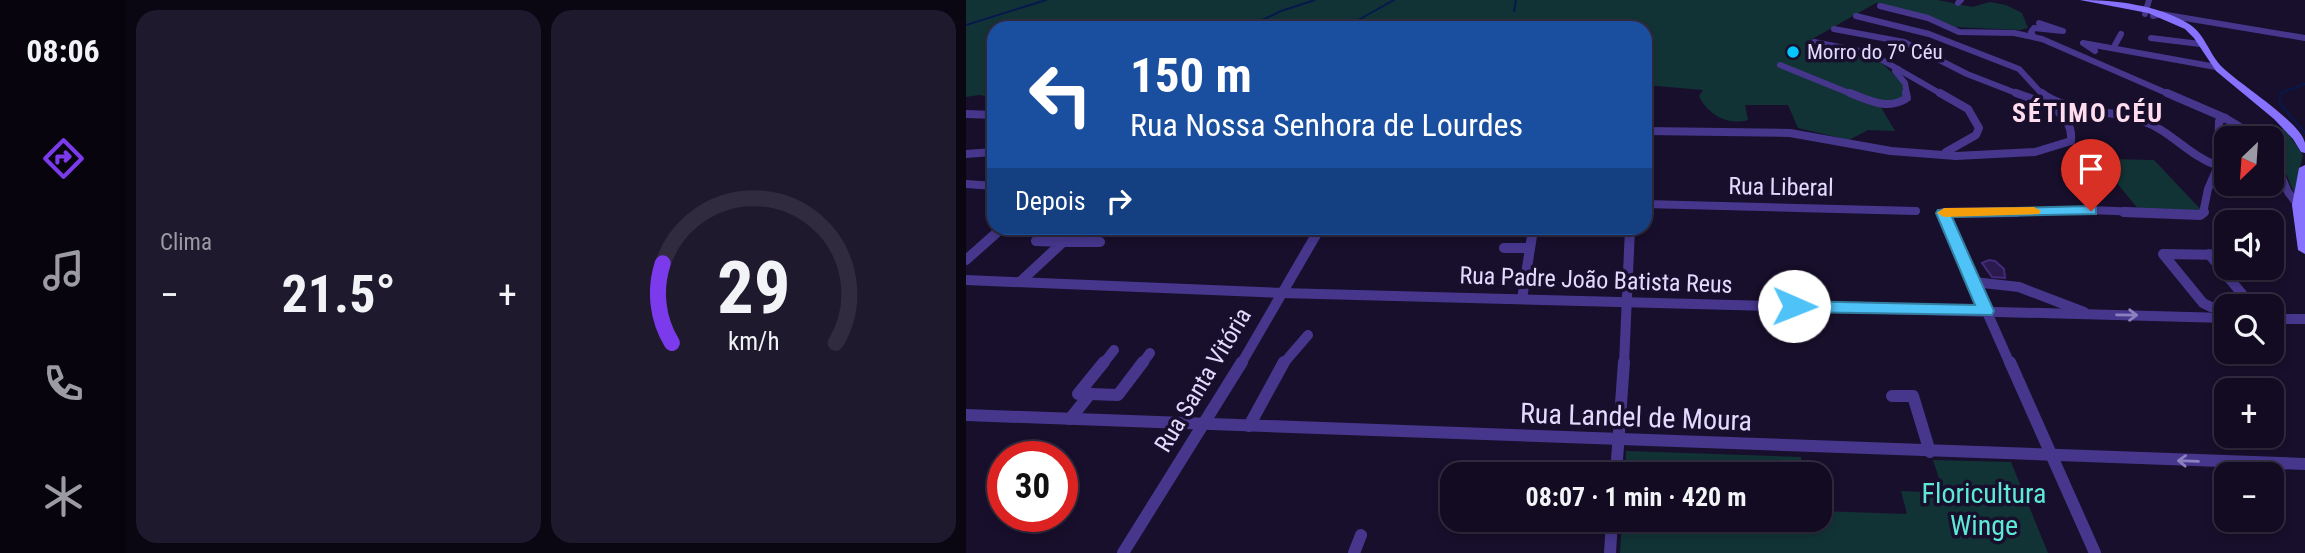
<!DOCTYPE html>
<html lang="pt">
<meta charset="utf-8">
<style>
:root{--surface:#120b21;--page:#1f192e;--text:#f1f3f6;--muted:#9c9ba5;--line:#312b3f;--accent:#7c3aed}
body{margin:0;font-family:"Roboto Condensed",sans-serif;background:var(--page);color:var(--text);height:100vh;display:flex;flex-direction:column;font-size:26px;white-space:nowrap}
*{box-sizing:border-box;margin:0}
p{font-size:23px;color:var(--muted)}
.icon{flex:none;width:38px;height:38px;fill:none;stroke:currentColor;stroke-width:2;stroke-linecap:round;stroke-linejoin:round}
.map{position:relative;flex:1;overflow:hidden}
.side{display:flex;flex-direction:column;gap:10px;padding:10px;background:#0a0612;width:840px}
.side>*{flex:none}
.hud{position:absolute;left:21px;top:21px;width:665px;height:214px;border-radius:21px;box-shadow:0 4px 10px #0003,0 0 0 2px var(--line);background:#1a4fa0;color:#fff;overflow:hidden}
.needle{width:46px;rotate:205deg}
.controls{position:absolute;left:1248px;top:126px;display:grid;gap:14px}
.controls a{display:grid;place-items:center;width:70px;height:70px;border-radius:14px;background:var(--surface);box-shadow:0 4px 10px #0003,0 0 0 2px var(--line);font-size:35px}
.speed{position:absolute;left:21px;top:441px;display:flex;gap:14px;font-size:35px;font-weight:700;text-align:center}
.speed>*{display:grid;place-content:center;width:91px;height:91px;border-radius:50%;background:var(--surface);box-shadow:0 4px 10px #0003,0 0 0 2px var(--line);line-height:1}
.speed .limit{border:10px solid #d22;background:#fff;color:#111}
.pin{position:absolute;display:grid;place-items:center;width:60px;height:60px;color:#fff;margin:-72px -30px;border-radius:50% 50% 50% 0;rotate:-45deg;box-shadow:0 0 7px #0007}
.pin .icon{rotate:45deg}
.me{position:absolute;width:77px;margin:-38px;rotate:91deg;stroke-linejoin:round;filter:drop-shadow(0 0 5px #0008)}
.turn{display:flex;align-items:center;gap:24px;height:147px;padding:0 28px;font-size:32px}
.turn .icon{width:91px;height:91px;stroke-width:2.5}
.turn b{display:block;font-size:49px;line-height:60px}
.then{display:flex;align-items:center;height:66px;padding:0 28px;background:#0003;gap:14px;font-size:26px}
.big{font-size:52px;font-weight:700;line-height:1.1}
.side .tile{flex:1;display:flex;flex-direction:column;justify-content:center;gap:10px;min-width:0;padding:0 24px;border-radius:21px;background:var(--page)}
.side .dial{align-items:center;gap:0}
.dial svg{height:182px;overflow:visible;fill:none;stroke:var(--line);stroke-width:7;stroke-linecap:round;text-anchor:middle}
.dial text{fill:var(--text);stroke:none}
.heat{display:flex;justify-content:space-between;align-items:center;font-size:38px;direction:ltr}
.side .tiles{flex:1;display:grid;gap:10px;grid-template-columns:repeat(2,1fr)}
.trip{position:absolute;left:474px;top:462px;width:392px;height:70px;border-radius:21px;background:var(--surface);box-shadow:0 4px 10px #0003,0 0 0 2px var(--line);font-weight:700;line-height:70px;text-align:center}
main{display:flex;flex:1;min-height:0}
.tabs{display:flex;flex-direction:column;width:126px;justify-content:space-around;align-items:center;background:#07040d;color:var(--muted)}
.tabs .icon{width:49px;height:49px}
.tabs .active{color:var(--accent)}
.tabs b{font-size:32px;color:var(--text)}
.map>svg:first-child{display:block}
.green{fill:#123336}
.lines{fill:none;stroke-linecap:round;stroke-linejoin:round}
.stream{stroke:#07184d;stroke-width:2}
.building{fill:#2b1a4e;stroke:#452a7b;stroke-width:2}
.street-far3{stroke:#46378d;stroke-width:6}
.street-far2{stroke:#46378d;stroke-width:8}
.street-far1{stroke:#46378d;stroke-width:10}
.street{stroke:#46378d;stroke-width:12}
.secondary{fill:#8771ff;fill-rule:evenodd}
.oneway{stroke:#8d80c0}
.route{fill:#4fc3f7;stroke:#337fa1;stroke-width:2}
.slow{fill:#f59e0b}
.poi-dot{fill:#06c6ff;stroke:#180f2c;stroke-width:2.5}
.labels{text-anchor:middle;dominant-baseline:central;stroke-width:7;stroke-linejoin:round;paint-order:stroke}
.far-poi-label{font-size:21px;fill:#e3daff;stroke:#180f2c;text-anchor:start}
.street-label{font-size:24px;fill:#e3daff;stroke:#180f2c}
.far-district-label{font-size:26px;font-weight:bold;letter-spacing:2px;fill:#ffdcee;stroke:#180f2c}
.near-street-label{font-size:28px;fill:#e3daff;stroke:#180f2c}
.near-park-label{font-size:28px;fill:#5de8d7;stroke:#180f2c}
</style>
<main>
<nav class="tabs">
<b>08:06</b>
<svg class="icon active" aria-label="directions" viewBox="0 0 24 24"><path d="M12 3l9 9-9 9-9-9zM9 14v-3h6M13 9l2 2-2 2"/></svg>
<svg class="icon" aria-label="music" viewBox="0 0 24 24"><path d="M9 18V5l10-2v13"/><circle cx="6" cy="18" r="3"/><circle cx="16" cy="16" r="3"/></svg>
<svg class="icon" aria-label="phone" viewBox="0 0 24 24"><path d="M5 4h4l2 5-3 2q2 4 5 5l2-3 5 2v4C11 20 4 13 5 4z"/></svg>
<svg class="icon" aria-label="climate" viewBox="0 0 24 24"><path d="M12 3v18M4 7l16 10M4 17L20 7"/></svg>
</nav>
<section class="side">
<div class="tiles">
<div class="tile"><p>Clima</p>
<div class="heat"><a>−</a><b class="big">21.5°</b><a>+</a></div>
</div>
<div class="tile dial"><svg viewBox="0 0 100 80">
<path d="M14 69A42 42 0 1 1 86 69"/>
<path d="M14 69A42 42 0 0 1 10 34" stroke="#7c3aed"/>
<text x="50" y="56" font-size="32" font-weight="700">29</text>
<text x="50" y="72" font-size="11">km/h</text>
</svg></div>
</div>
</section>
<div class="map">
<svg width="1339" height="553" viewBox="0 0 1339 553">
<rect width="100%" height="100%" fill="#180f2c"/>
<!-- green -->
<g class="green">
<path d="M0,0h972l34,7 18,-5 16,3 16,8 6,15 -8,2 -66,-3 -24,-11 -54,-13 -69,39c18,7 42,5 61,12 17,7 21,19 35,28l3,17 -27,5 16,27 -27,-1 -19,10 -51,-12 -10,-23h-43l3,15c-20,6 -41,-6 -49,-24l4,-6 -58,-5v-57h-651v80l-5,1 -2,-2 7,-5 -2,-5 -13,-2 -13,2z"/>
<path d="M1288,129h31l18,26 -9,38 -16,-39 -6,-7v-9h-9z"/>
<path d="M1143,159l45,1 49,52 -64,-2 -40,-49 11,1z"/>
<path d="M660,451l175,6 2,17h-178z"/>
<path d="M967,460l78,2 37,91h-428l2,-33h198v-9l87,3 -6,-23 43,2z"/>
</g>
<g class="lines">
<!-- stream -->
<g class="stream">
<path d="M548,11l2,-11"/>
<path d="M0,25l80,-25"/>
<path d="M280,28l35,-17 34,-11"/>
<path d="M378,28l50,-28"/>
<path d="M1339,84l-24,9 -2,10 26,30"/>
</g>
</g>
<!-- building -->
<path class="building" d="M1023,260l6,1 9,8 1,9 -13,-1 -10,-14z"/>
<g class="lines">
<!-- street-far3 -->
<g class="street-far3">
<path d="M992,3l3,-3"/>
<path d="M914,6l48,12 31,14 55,1 28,6 129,56"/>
<path d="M1179,14l4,-14"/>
<path d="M890,16l73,18 90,35 24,26"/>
<path d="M1187,16l8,-2 144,24"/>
<path d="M868,29l70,13 63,32 54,21"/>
<path d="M1068,37l-3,-5 3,-4 29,3 -24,-8"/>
<path d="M1185,38l49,6"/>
<path d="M848,42l56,11 73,42"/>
<path d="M1149,45l6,-11"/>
<path d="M1129,51l-12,-8 133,24"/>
<path d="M814,65l74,30"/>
<path d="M932,69l-3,2 10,12 2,12"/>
</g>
<!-- street-far2 -->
<g class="street-far2">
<path d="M884,93c19,7 38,18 57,5l-1,-5"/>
<path d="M974,93l28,16 11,19 -3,7 -30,17"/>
<path d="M1076,93c23,19 72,17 101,28 28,10 46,35 75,45"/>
<path d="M1201,93l58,25 33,20"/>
<path d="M0,114l28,1"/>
<path d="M679,131l145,2 101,18 65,5 79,-4 36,-11c3,-31 -31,-39 -55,-48"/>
<path d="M0,154l27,-2"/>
<path d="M1306,154l16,38 10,13"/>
<path d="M0,184l28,2"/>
<path d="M679,204l271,7"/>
<path d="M977,213l148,-3 71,3"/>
<path d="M1237,213l5,-24 10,-23 1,-45 6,-3"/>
</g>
<!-- street-far1 -->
<g class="street-far1">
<path d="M1158,212l76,3 4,-3"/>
<path d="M97,242h37"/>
<path d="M104,242l15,-14"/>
<path d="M538,248h26"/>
<path d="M1243,254l43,52"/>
<path d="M1260,255l-63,-1 40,49 8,4h15"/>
<path d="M0,260l36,-32"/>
<path d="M0,280l316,13 944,25"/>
<path d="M54,282l43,-40 -27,-1"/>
<path d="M1008,282l45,5 65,25"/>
<path d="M556,299l10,-63"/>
<path d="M1306,319h33"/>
<path d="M137,364l11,-14"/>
<path d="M176,364l8,-11"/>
<path d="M275,364l79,-136"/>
<path d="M317,364l25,-29"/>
<path d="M658,364l6,-136"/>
<path d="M1044,364l-67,-151 74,-1"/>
</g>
<!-- street -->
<g class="street">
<path d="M1044,362l85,191"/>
<path d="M124,394l28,1 25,-33"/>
<path d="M926,396h21l17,56"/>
<path d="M0,415l1339,49"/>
<path d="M104,419l20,-25h-12l26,-32"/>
<path d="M283,426l35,-64"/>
<path d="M650,474l8,-112"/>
<path d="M157,553l119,-191"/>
<path d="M388,553l7,-18"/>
<path d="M644,553l2,-33"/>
</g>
<!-- secondary -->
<g class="secondary">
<path d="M1114,0c36,0 78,5 109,24 16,10 20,30 33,43 17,17 79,55 83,76 0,3 0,7 0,10l-4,-1 -8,-13 -19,-20 -58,-48 -22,-33 -9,-9 -37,-16z"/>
<path d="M1339,165v89l-7,-4 -6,-45 7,-37z"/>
</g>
</g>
<!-- one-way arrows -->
<defs><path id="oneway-shaft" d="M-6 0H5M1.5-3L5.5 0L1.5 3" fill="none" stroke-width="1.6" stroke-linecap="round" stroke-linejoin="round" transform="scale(1.75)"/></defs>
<g class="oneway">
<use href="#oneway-shaft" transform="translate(1161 315) rotate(1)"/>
<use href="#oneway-shaft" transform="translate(1222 461) rotate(-178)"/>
</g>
<!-- route -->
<path class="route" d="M1125,206l5,2v6l-144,3 42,94 -2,4 -198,-3 -9,-6 9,-5 181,4 -39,-92 2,-3z"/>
<!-- slow -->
<path class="slow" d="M1068,207l7,4 -2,3 -95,3 -7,-4 7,-5z"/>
<!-- markers -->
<circle class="poi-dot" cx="827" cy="52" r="7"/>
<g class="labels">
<!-- far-poi labels -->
<g class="far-poi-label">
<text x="841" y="52">Morro do 7º Céu</text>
</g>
<!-- street labels -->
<g class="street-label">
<text transform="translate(815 187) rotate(1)">Rua Liberal</text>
<text transform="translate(630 280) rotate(2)">Rua Padre João Batista Reus</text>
<text transform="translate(237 380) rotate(-59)">Rua Santa Vitória</text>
</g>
<!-- far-district labels -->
<g class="far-district-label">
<text x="1122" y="113">SÉTIMO CÉU</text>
</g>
<!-- near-street labels -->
<g class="near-street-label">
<text transform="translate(670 417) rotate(2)">Rua Landel de Moura</text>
</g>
<!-- near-park labels -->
<g class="near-park-label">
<text x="1018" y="493">Floricultura<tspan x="1018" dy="32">Winge</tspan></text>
</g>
</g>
</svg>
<div class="controls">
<a><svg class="needle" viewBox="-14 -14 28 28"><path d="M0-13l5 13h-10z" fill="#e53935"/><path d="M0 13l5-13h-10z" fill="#9c9ba5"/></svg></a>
<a><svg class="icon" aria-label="sound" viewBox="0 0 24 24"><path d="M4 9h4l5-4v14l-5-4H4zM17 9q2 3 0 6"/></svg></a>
<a><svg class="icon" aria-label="search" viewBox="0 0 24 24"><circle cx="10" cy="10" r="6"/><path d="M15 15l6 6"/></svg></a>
<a>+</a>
<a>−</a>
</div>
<div class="speed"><div class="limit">30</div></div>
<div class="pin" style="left:1125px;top:211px;background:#d93025"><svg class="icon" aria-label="arrive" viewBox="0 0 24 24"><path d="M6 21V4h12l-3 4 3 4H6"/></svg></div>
<svg class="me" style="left:828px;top:306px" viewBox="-20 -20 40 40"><circle r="19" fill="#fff"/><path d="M0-13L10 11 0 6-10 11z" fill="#4fc3f7"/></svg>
<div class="trip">08:07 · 1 min · 420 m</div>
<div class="hud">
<div class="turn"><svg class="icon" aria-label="left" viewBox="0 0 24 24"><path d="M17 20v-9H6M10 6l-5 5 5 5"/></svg><div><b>150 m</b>Rua Nossa Senhora de Lourdes</div></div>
<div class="then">Depois<svg class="icon" aria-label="right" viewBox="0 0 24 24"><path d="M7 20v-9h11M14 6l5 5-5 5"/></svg></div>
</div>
</div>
</main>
